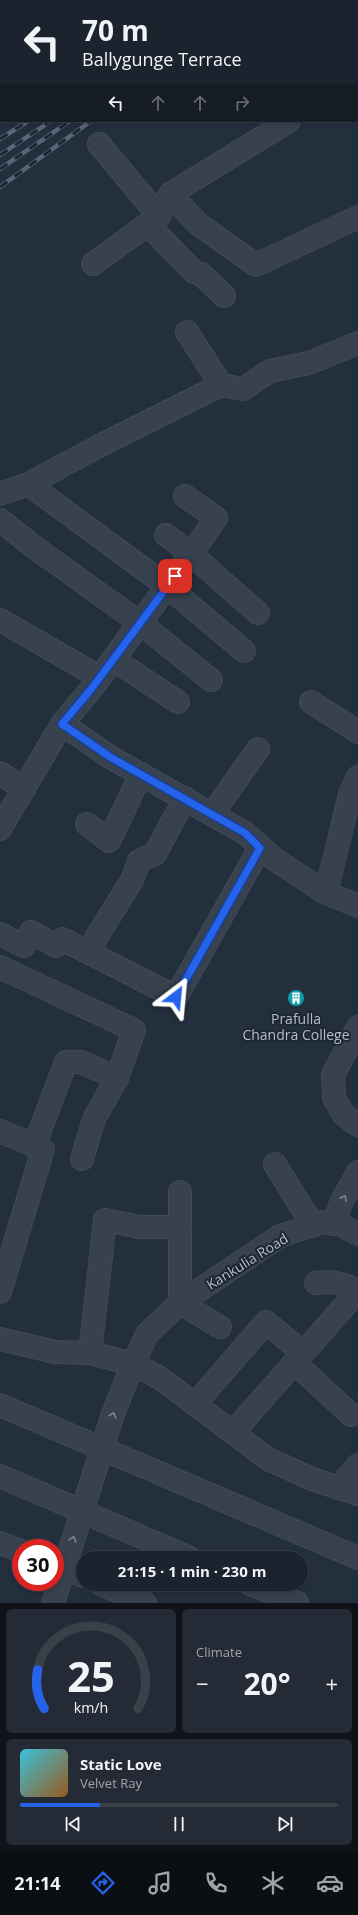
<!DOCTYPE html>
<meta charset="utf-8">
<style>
:root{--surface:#1b232e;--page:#242b36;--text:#f1f3f6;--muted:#a0a4aa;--line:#39404a;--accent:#2563eb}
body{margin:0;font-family:"Open Sans",sans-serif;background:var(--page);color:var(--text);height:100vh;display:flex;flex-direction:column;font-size:15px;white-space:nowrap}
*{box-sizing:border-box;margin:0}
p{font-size:13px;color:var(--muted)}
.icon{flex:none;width:22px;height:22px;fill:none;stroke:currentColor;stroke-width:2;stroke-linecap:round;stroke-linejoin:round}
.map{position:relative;height:1603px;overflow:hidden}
.details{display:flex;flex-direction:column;gap:6px;padding:6px;background:#0f1319;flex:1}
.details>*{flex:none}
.hud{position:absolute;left:0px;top:0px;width:358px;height:122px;box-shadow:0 2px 6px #0003,0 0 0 1px var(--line);background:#1b232e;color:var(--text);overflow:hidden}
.speed{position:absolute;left:12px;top:1539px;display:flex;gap:8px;font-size:20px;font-weight:700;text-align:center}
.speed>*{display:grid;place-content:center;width:52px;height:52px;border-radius:50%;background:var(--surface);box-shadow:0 2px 6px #0003,0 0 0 1px var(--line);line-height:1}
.speed .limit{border:6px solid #d22;background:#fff;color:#111}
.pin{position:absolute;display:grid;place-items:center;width:34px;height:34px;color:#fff;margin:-17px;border-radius:8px;box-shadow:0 2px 6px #0006}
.me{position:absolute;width:44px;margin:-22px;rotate:29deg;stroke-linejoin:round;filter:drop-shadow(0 0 3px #0008)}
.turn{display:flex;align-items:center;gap:14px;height:84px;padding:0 16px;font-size:18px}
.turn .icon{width:52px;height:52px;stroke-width:2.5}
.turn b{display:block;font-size:28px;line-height:34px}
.lanes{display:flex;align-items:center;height:38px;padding:0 16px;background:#0003;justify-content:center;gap:20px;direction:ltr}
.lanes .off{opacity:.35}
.big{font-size:30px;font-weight:700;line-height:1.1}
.details .widget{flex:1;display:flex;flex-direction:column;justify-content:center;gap:6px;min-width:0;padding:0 14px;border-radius:6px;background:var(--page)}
.details .dial{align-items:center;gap:0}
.dial svg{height:104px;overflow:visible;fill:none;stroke:var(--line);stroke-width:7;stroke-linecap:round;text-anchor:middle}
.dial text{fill:var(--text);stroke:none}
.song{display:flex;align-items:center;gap:12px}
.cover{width:48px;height:48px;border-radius:6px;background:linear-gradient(135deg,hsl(190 70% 55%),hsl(30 70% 35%))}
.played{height:4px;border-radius:2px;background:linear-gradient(90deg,var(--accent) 25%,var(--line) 25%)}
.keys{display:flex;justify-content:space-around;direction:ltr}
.heat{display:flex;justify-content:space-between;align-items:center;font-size:22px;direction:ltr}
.details .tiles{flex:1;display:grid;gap:6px;grid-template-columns:1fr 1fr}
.widget:last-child{grid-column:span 2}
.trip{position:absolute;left:76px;top:1551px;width:232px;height:40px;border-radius:20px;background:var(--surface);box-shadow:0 2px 6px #0003,0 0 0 1px var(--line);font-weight:700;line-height:40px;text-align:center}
.dock{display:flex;height:64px;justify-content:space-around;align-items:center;background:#0b0e12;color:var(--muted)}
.dock .icon{width:28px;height:28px}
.dock .on{color:var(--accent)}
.dock b{font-size:18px;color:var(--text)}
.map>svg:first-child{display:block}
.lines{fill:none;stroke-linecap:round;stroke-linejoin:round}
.minor-casing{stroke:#414a57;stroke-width:24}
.minor{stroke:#38414e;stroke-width:22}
.rail-casing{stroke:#5a6575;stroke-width:4.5}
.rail{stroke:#1d2633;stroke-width:3;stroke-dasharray:9;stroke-linecap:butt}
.oneway{stroke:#7c8592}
.route-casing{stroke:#184099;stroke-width:10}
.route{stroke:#2563eb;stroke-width:7}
.labels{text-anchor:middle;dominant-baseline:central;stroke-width:4;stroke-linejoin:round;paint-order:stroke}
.poi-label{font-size:14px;fill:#b4bcc9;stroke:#1d2633}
.street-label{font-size:14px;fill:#b4bcc9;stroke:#1d2633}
</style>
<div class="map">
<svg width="358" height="1603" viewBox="0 0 358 1603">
<rect width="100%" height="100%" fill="#242f3e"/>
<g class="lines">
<!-- minor casing -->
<g class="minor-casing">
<g id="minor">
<path d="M117,0v1"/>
<path d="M205,0l1,1"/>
<path d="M50,1l1,-1"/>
<path d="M357,33h1"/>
<path d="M0,42l1,-1"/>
<path d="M357,83l1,1"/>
<path d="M99,144l60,72"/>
<path d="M170,194l28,30 58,41 102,-48"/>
<path d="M148,225l46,47 7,2 23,22"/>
<path d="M93,264l66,-48 11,-22 119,-73"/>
<path d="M221,385l22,4 27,-18 39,-8 49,-20"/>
<path d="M28,484l139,102 77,65"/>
<path d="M0,494l28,-10 75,-40 118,-59 -34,-53"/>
<path d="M185,496l31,22 -25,36 67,59"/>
<path d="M0,520l34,27 106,76 71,57"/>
<path d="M0,620l99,57"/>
<path d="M113,659l65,43"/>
<path d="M311,702l47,30"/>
<path d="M62,724l48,33 135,76 29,26 52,34 32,13"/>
<path d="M0,773l24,16"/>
<path d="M213,813l45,-64"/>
<path d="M87,824l22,17 32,-67"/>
<path d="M0,829l62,-105 30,-36 99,-134 -25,-19"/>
<path d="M326,893l24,-99 8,-17"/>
<path d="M0,934l24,12 7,-14 25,14 6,-7 114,58 84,-149"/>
<path d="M88,951l44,-71 7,-19 16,-7 30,-56"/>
<path d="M0,967l134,63 -17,48 -23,41 -12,40"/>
<path d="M358,1027l-25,48 1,23 10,17 14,10"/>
<path d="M0,1131l43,18 -43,143"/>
<path d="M34,1146l32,-84h15l36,16"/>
<path d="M275,1164l38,62"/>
<path d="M180,1192v111l40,24"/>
<path d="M334,1224l7,-21 17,-31"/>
<path d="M316,1283c16,-2 27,0 42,8"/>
<path d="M0,1339l55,13 35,1 43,11 27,14 108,81 44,20 46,15"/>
<path d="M90,1353l15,-133 35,7h40"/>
<path d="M295,1363l56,52"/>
<path d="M195,1404l71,-82 37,31"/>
<path d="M0,1405l358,153"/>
<path d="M233,1432l125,-141"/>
<path d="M0,1476l190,82"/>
<path d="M338,1488l20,-23"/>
<path d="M0,1543l21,8"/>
<path d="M55,1564l28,12"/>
<path d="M101,1584l44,19"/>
<path d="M250,1584l47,19"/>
<path d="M53,1603l60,-189 20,-50 14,-30 33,-31 100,-67 41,-14 20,3 17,9"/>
</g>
</g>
<!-- minor -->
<use href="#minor" class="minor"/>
<!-- rail casing -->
<g class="rail-casing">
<g id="rail">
<path d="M223,1l2,-1"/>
<path d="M246,1l2,-1"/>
<path d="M274,1l2,-1"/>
<path d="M297,1l3,-1"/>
<path d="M0,139l28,-18"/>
<path d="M0,155l51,-34"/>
<path d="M0,169l70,-48"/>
<path d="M0,187l91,-66"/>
</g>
</g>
<!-- rail -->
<use href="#rail" class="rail"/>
</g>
<!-- one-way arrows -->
<defs><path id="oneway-chevron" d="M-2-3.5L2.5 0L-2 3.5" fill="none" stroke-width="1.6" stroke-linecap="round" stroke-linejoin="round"/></defs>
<g class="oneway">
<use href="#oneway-chevron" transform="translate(344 1198) rotate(-61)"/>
<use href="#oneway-chevron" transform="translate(113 1415) rotate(-71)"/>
<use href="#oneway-chevron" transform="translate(73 1539) rotate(-72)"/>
</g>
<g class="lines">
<!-- route casing -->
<g class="route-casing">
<path id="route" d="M175,576l-83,112 -30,36 48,33 135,76 15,15 -84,149"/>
</g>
<!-- route -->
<use href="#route" class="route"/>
</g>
<!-- icons -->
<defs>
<g id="building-disc" transform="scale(0.9)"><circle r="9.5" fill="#0f9aa8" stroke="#1d2633"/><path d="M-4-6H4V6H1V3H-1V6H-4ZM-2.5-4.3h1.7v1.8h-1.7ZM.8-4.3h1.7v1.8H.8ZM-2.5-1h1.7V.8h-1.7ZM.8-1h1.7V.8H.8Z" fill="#fff"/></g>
</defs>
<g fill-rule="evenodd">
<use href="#building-disc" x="296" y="998"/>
</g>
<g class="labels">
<!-- poi labels -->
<g class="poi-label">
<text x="296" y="1018">Prafulla<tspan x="296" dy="16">Chandra College</tspan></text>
</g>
<!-- street labels -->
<g class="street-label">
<text transform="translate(247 1261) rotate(-32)">Kankulia Road</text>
</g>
</g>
</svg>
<div class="speed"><div class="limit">30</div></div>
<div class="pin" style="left:175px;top:576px;background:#d93025"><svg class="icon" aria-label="arrive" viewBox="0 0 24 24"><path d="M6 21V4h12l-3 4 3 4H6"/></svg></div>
<svg class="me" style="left:176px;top:997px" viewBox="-20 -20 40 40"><path d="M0-17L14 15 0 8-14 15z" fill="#2563eb" stroke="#fff" stroke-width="4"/></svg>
<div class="trip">21:15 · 1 min · 230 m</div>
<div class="hud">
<div class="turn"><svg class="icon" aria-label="left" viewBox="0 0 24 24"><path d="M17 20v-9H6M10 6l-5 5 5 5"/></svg><div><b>70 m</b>Ballygunge Terrace</div></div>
<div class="lanes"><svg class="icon" aria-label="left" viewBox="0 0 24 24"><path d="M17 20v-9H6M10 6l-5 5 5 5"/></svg><svg class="icon off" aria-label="ahead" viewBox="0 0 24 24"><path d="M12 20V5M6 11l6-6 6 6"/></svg><svg class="icon off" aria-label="ahead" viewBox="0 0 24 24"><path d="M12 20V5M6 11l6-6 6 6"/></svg><svg class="icon off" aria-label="right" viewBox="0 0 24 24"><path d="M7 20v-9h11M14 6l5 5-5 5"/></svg></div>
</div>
</div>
<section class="details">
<div class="tiles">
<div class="widget dial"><svg viewBox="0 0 100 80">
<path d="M14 69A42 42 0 1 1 86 69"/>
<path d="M14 69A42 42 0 0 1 9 39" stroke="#2563eb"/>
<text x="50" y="56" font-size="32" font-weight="700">25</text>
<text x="50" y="72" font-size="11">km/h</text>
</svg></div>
<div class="widget"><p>Climate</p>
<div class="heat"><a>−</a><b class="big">20°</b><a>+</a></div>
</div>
<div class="widget">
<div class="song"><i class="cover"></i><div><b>Static Love</b><p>Velvet Ray</p></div></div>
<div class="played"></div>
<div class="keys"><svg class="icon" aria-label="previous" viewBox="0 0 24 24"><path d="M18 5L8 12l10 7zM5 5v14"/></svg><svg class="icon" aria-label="pause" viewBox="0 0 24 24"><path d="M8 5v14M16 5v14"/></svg><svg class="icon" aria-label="next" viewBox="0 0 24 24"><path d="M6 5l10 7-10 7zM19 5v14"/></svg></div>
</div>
</div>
</section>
<nav class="dock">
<b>21:14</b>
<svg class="icon on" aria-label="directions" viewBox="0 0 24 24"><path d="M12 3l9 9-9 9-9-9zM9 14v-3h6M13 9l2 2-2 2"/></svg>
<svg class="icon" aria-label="music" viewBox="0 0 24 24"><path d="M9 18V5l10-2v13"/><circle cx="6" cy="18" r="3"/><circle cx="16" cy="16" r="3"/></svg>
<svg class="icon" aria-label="phone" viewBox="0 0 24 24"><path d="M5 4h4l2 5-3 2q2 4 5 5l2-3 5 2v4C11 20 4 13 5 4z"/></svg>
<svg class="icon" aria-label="climate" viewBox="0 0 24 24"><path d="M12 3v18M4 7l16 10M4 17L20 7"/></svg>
<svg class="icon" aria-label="car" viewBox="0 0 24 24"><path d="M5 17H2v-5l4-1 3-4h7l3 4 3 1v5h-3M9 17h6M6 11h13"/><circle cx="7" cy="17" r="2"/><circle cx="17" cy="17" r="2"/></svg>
</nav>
